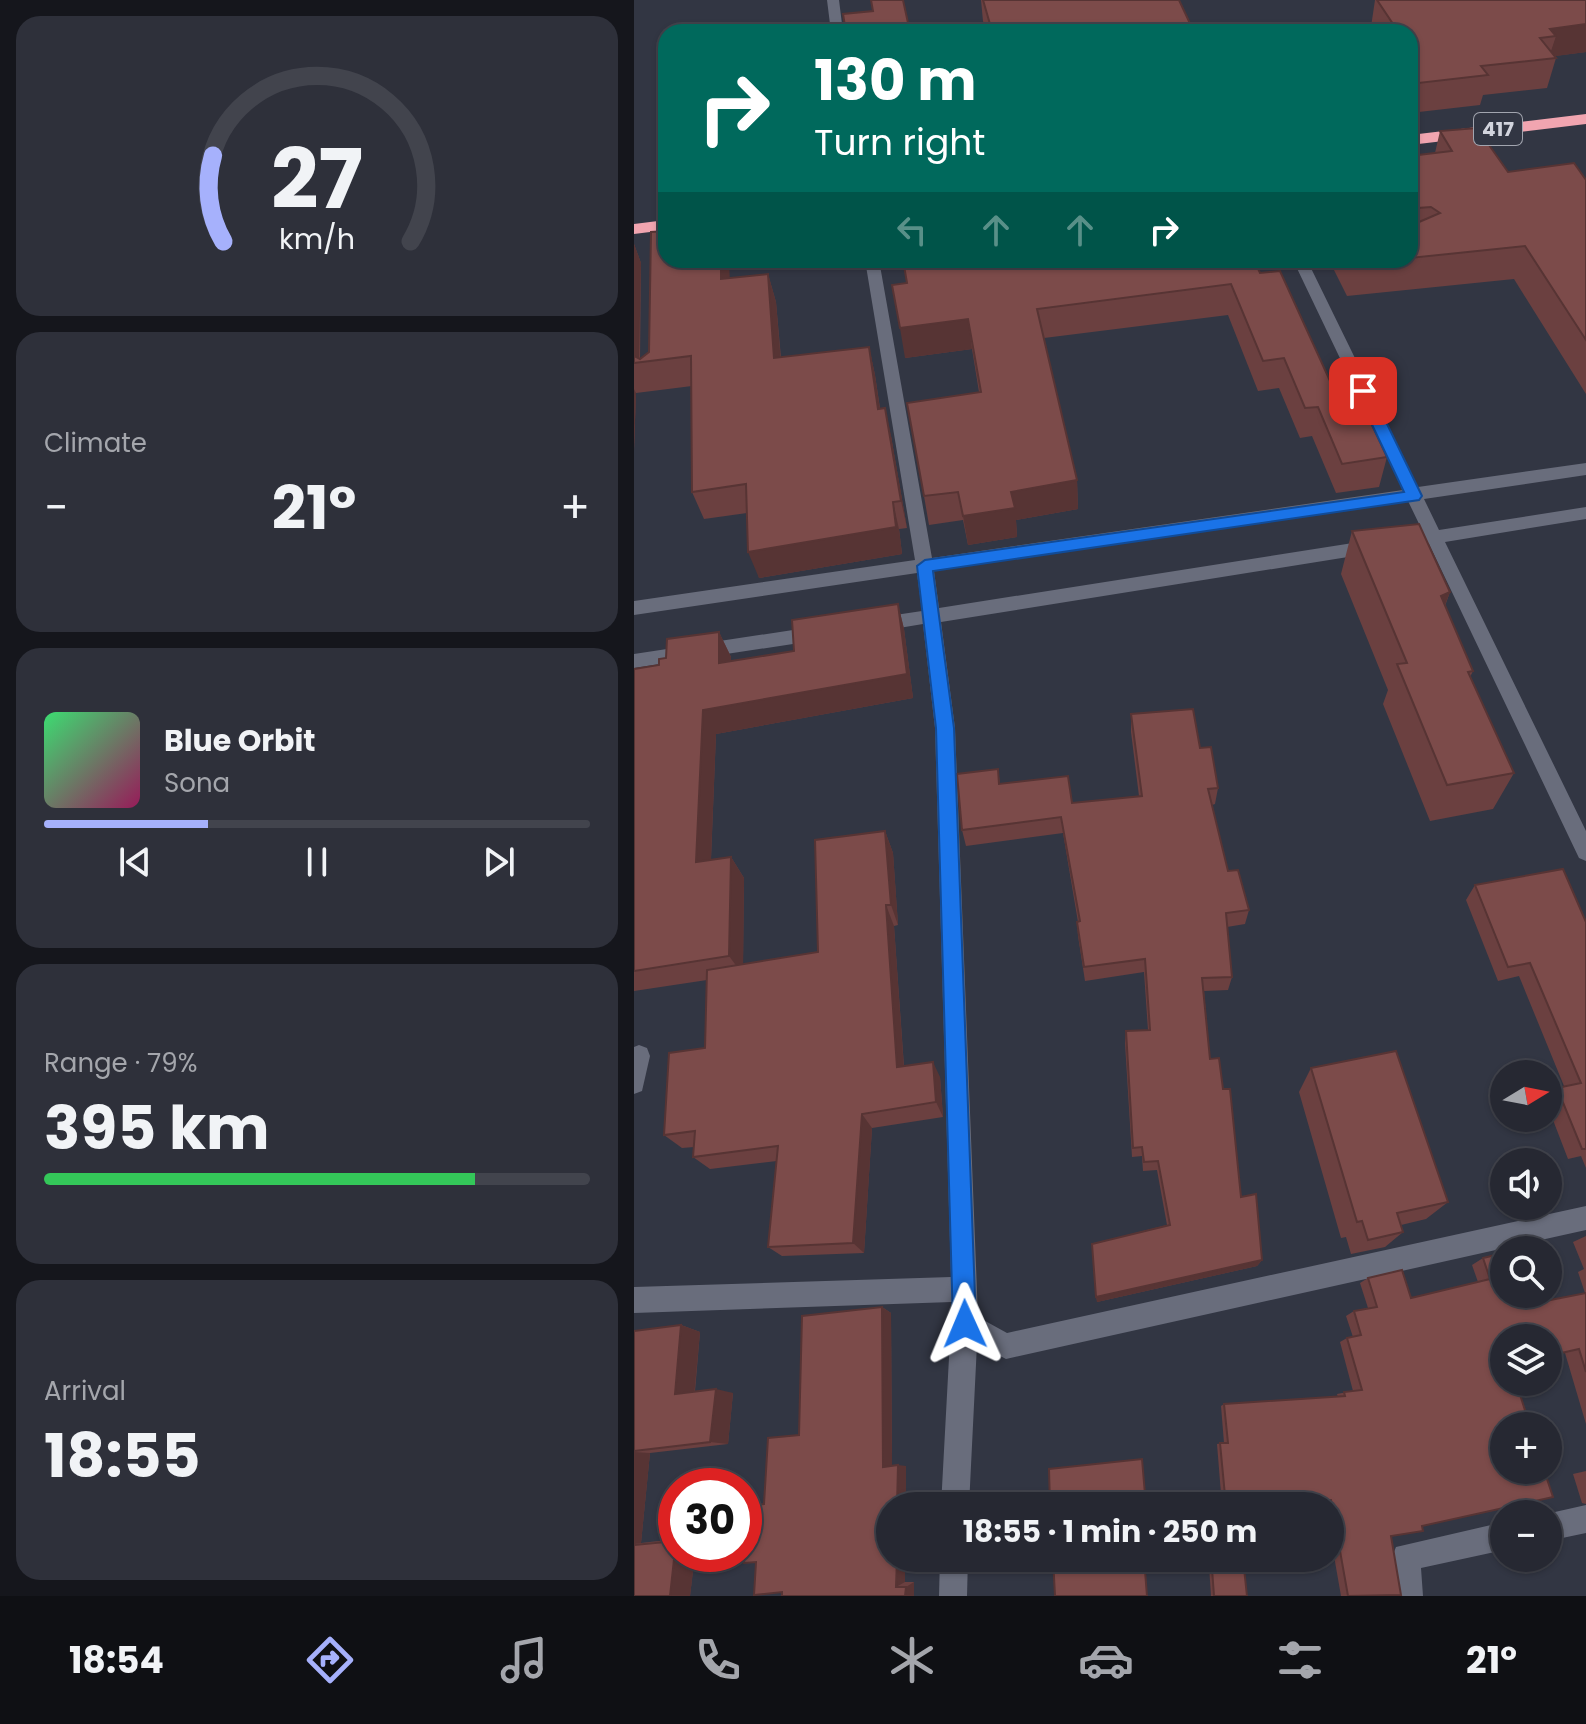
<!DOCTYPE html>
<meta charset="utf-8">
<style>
:root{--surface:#262832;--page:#2e303a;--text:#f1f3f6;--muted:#a4a6ac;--line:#42444d;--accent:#a6b1fc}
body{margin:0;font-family:Poppins,sans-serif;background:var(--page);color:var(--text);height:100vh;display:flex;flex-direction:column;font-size:30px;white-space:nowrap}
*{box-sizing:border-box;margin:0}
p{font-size:26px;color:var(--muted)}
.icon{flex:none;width:44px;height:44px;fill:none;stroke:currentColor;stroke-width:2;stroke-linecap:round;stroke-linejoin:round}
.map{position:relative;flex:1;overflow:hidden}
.sheet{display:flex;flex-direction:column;gap:16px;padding:16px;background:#15161c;width:634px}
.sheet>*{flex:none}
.top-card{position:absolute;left:24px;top:24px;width:760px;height:244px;border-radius:24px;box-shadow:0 2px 6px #0004,0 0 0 2px var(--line);background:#00695c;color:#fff;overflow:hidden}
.needle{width:52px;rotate:80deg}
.tools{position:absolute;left:856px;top:1060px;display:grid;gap:16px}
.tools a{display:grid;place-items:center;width:72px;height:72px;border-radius:50%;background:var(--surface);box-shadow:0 2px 6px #0004,0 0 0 2px var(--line);font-size:40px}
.speed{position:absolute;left:24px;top:1468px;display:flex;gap:16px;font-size:40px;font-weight:700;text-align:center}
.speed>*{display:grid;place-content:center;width:104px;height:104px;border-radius:50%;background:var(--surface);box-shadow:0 2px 6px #0004,0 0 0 2px var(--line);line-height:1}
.speed .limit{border:12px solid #d22;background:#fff;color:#111}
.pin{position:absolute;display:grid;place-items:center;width:68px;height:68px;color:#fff;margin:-34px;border-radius:16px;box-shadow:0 4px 12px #0006}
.me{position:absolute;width:88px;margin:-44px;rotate:359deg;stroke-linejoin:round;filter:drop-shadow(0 0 6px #0008)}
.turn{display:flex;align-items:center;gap:28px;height:168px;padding:0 24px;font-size:36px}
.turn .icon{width:104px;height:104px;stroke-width:2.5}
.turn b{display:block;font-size:56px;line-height:68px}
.lanes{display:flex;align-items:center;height:76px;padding:0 24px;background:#0003;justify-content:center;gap:40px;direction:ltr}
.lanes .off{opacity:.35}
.big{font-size:60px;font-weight:700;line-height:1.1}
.sheet .card{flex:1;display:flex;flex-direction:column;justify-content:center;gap:12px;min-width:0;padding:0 28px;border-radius:24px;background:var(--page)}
.sheet .dial{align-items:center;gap:0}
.dial svg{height:208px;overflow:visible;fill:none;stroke:var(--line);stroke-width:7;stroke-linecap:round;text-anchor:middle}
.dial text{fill:var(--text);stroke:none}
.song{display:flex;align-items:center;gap:24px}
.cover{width:96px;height:96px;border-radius:12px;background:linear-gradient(135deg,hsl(140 70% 55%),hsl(330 70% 35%))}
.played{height:8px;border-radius:4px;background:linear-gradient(90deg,var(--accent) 30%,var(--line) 30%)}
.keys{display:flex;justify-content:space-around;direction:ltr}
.heat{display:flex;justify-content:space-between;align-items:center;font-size:44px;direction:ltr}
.charge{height:12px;border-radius:6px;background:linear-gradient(90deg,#34c759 79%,var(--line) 0)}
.trip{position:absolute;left:242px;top:1492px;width:468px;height:80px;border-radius:40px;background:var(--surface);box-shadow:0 2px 6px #0004,0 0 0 2px var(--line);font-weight:700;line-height:80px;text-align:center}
.tabs{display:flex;height:128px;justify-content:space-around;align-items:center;background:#0f1014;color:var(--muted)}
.tabs .icon{width:56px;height:56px}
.tabs .active{color:var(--accent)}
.tabs b{font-size:36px;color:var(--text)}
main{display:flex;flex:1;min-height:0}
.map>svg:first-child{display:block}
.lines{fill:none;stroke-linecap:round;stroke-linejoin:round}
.minor{fill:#696d7c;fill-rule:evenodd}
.highway{fill:#f1a5b0;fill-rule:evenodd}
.wall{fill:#6b4040}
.shaded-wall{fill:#573434}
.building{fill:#7c4b4a;stroke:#573434;stroke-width:2;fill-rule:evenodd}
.route{fill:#1a73e8;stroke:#114b97;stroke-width:2}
.labels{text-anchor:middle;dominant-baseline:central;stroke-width:8;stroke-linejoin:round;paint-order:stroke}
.shield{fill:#323643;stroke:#a2a5af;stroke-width:2}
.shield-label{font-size:20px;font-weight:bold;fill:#d2d4dd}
</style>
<main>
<section class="sheet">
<div class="card dial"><svg viewBox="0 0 100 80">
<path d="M14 69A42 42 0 1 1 86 69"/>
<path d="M14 69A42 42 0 0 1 10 36" stroke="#a6b1fc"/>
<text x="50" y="56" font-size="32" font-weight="700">27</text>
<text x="50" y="72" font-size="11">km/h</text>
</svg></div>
<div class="card"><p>Climate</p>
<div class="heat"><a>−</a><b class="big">21°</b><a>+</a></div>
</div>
<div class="card">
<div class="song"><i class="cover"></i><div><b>Blue Orbit</b><p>Sona</p></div></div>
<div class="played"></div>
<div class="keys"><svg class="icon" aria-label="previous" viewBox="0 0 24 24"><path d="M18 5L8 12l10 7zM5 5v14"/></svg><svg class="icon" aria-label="pause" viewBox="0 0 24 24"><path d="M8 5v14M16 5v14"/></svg><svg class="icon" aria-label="next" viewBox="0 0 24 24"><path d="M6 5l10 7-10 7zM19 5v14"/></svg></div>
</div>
<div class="card"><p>Range · 79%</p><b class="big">395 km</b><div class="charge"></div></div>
<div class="card"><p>Arrival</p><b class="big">18:55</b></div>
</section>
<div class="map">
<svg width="952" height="1596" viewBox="0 0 952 1596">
<rect width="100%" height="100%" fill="#323643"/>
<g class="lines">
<!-- minor -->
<g class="minor">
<path d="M193,0h12l4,32h-12z"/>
<path d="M231,260h14l53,298 471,-68 -110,-230h14l111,227 168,-24v12l-162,24 15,31 147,-23v12l-141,23 141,289v30l-7,-3 -150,-314 -488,78 14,106 23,589 29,16 579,-127v24l-580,129 -29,-15 -8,162h-28l11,-204 -318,11v-26l317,-10 -16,-549 -12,-104 -48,8 -9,-7 9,-7 47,-7 -5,-38 -283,42v-14l281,-41zM774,501l15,31 -484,76 -5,-37z"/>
<path d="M185,626l9,7 -9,7 -185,28v-14z"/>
<path d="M5,1045l8,3 3,8 -8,35 -8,3v-47z"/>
<path d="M952,1505v28l-38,8 -2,-27z"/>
<path d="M870,1522v28l-83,18 2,28h-28l-3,-39 4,-10z"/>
<path d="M306,1558h28l-1,38h-28z"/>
</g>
<!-- highway -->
<g class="highway">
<path d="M952,114v10l-176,21v-10z"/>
<path d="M32,220v10l-32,4v-10z"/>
</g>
</g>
<!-- wall -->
<g class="wall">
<path d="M347,0h2l211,32 -208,-1 -3,-10z"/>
<path d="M741,0h211v52l-32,4 2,2 -9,30 -64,7 -3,10 -70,8v-81h-39v-5z"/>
<path d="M806,131l68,41 78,8v214l-72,-115 -167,17 -18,-36h81v-104l25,-3z"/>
<path d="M0,244l7,19 -1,96 9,-7 17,-92h63v18l39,-4 8,28 5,56 88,-11 6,28 5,33 11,28 16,92 -8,1 3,25 -143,24 -12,-65 -43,6 -12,-27v-106l-56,7 -2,57z"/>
<path d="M626,273l80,130 47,54 -8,30 -43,6 -24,-57 -12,2 -21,-50 -21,3 -30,-76 -184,23 33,142 1,29 -62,11 1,17 -49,8 -5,-25 -34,5 -5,-29 55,-104 -7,-43 -67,9 2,-75z"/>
<path d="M718,531l98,61 -5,14 28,65 -3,6 44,96 -21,36 -63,12 -47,-117 5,-14 -47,-116z"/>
<path d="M264,604l6,25 9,69 -197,36 -5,126 20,-3 13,21 -1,86 75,-12 67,-121 8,22 5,72 -4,1 10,140 36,11 3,40 -71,11 -8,125 -82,3 -14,-9 9,-86 -67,8 -17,-12 1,-10 -12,1 -18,-13 41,-87 2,-68 -73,11v-322l25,-4 7,-7 53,-26 12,25v4l63,-10z"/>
<path d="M497,714l69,34 18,40 -3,16 -3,1 16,66 21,39 -4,14 -18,3 5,50 -4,13 -24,1 6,68 13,30 18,108 21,63 -5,6 -160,36 -5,-58 75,-19 -10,-55 -14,1 -1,-15 -10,1 -7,-114 1,-12 22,-1 -4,-58 -59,9 -7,-45 -1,-14h1l-15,-89 -97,13 -4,-16 36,-61 2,15 72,19 67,-7 -8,-64z"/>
<path d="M841,885l111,37v246l-5,-12 -13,3 -20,-52v-11l9,-8 7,-2 -45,-110 -21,5 -32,-81z"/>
<path d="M677,1068l137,134 -22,17 -25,6 2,7 -18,15 -34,7 -5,-17 -5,1 -42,-146z"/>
<path d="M952,1236v188l-21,-71 -17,3v-18h-44l-82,188 -31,10 4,60h-54l-11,-63v-27h-5l-1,-6 -77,6h-25l-5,-62 7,-1 -3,-37 3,-2 114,-7 -1,-3 16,-3 -13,-49 7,-4 6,-1 -7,-21 8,-5 14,-3 -8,-25 8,-5 43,20 67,-16 -6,-17 11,-7 52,45 50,-10 -7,-21 6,-3 -11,-27z"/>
<path d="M248,1307l9,6 1,153h14v40h-16l15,76h9v14h-132l17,-161z"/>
<path d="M47,1325l19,7 -5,59 38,2 -5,51 -78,9 -9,90 35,-4v15h19l-5,42h-56v-265z"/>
<path d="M952,1471v33l-4,-1 -9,-29z"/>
<path d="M575,1565h31l4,3 3,28h-36z"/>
</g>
<!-- shaded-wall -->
<g class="shaded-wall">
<path d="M952,24v28l-37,5 7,-21 -6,-7z"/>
<path d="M0,244l7,19 -2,100h-5z"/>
<path d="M87,260h8l2,48 -10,-29z"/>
<path d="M134,274l8,28 7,85 -9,-29z"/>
<path d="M334,319l4,30 -67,9 -5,-30z"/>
<path d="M235,347l6,28 9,62 -6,-28z"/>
<path d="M0,389l2,4 -2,57z"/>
<path d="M251,408l6,28 16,92 -6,-27z"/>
<path d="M443,480l1,29 -62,11 1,17 -49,8 -5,-29 48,-24z"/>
<path d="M259,502l6,27 3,25 -143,24 -11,-26z"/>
<path d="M816,592l-16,41 7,-37z"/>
<path d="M264,604l6,25 9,69 -197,36 -6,148 -14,-20 7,-152z"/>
<path d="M85,632l12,25v30l-12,-24z"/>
<path d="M251,831l8,22 5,72 -7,-20z"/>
<path d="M97,857l13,21 -1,97 -14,-19z"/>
<path d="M252,905l8,21 11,157 -8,-16z"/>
<path d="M299,1062l7,15 3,40 -7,-15z"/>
<path d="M228,1114l10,14 -8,125 -11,-10z"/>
<path d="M628,1260l-5,6 -160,36 -1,-5z"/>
<path d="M248,1307l9,6 1,154h-9z"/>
<path d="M47,1325l19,7 -6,65 -19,-3z"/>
<path d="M82,1389l17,4 -5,51 -18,-2z"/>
<path d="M0,1452l16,1 -9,90 -7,1z"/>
<path d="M264,1465l8,1v40h-9z"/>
<path d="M42,1541v13h19l-5,42h-20z"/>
<path d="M263,1558h8v24l-9,5z"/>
<path d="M280,1582v14h-9l1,-9z"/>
</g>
<!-- building -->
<g class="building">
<path d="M237,0h32l7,32h-64l-3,-18 30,-3z"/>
<path d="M349,0h196l15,32h-216l14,-1z"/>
<path d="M743,0h209v24l-36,5 6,7 -16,2 16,20 -75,8 7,9 -78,9v-52h-34l-4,-6 21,-2z"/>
<path d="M843,128l31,44 66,-9 12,17v160l-61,-94 -115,12v-102l42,-5 -12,-20zM797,207l9,6 -21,9 -4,-3 3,-11z"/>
<path d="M32,231v29h55v19l47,-5 6,84 95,-11 9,62 7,-1 16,93 -8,1 3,25 -148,25 -2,-68 -54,8 -1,-136 -57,7v-7l6,3 9,-7 2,-120z"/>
<path d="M269,260h351l6,13 20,-2 60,132 21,-2 26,56 -45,7 -24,-57 -13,1 -21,-50 -21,3 -32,-77 -194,25 40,171 -66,12 4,16 -52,8 -5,-24 -34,4 -17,-93 74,-11 -13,-73 -68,9 -8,-43 15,-2z"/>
<path d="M718,260h38l-36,4z"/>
<path d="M785,524l31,68 -9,4 32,75 -5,1 46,101 -67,12 -50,-121 10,-1 -55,-132z"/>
<path d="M264,604l9,70 -204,36 -7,152 35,-5 -2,99 -95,15v-302l25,-4v-6l7,-1 1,-19 52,-7v31l75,-12 -2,-31z"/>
<path d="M559,709l7,39 11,-1 7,41 -10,1 20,82 10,-1 11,40 -23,3 6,64 -30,1 8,81 9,-1 4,31h7l11,108 15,-3 6,66 -166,37 -4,-53 78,-19 -12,-64 -14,1 -2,-15 -9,1 -7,-117 24,-1 -5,-71 -61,8 -7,-45 3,-1 -19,-104 -99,13 -5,-56 41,-5 1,15 69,-8 4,27 70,-7 -11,-82z"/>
<path d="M251,831l6,74h-5l11,162 36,-5 3,40 -74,12 -9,129 -85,4 10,-101 -85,11 2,-26 -31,4 5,-82 36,-5 2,-78 111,-18 -3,-112z"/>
<path d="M929,869l23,53v227h-4l-25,-61 24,-5 -51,-120 -22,4 -33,-82z"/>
<path d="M762,1051l52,151 -51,11 6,19 -35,8 -6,-19 -5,1 -46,-154z"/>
<path d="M870,1253v41h28l3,9 51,-10v79l-7,-23 -31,7v-18h-44v44h12l14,44h-26v44h40l9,27 -131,29 1,5 -32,5 10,59 -53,1 -17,-96 -84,6h-21l-6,-63h8l-4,-39 121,-8 -1,-4 18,-2 -15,-52 14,-3 -7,-24 23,-4 -9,-29 34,-8 9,28 79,-19 -7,-21z"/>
<path d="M248,1307l1,160 15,-2 -1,41h-7v52h7l-1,29h10l-1,9h-123v-4l-28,3 2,-33 -12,1 4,-57 16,-2 4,-66 31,-3 3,-119z"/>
<path d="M47,1325l-6,69 41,-5 -6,53 -76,9v-120z"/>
<path d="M508,1459l4,47h-96l-1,-37z"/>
<path d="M42,1541l-6,55h-36v-51z"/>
<path d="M419,1558h91l3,38h-92z"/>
<path d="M610,1568l3,28h-33l-2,-27z"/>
</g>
<!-- route -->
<path class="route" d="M729,386l8,5 51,105 -3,4 -486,71 21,157 22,596 -3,8 -8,3 -9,-3 -3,-8 -17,-596 -19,-162 8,-6 479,-68 -48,-101z"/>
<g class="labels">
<!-- shield labels -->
<rect class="shield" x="840" y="113" width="48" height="32" rx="6"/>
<g class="shield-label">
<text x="864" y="129">417</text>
</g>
</g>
</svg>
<div class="tools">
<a><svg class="needle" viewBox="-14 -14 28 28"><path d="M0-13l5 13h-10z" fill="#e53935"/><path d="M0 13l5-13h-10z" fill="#a4a6ac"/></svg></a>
<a><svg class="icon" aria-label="sound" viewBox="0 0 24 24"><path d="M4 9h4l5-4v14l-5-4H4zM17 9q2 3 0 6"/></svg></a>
<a><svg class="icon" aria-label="search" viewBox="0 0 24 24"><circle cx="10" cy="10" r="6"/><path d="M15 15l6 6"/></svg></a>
<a><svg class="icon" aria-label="layers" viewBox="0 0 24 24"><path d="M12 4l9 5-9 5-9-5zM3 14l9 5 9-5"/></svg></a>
<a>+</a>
<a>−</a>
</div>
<div class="speed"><div class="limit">30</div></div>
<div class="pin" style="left:729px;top:391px;background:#d93025"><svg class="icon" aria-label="arrive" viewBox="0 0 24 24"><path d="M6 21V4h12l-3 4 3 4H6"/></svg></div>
<svg class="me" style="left:331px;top:1324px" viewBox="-20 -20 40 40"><path d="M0-17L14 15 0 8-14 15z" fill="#1a73e8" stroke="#fff" stroke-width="4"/></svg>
<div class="trip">18:55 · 1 min · 250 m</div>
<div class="top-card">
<div class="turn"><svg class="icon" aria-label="right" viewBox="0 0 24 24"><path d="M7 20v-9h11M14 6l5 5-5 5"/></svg><div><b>130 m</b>Turn right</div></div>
<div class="lanes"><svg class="icon off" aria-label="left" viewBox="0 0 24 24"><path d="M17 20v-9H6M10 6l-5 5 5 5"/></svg><svg class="icon off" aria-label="ahead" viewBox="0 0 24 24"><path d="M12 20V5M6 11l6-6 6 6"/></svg><svg class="icon off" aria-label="ahead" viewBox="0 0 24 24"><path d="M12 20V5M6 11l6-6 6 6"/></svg><svg class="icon" aria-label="right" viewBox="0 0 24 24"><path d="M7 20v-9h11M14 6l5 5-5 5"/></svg></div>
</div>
</div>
</main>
<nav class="tabs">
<b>18:54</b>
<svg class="icon active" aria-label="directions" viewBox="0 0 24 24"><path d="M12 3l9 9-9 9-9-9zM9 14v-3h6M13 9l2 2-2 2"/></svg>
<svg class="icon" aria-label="music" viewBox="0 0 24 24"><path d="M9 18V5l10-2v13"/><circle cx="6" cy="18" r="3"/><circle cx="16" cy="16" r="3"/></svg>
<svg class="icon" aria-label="phone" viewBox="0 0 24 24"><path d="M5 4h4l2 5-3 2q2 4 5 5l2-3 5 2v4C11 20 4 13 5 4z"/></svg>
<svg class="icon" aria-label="climate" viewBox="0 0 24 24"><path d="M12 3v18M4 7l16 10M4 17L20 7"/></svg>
<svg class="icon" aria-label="car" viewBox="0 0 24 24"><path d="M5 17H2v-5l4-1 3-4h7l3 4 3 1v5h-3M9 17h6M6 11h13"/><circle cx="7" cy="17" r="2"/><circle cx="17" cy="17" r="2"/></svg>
<svg class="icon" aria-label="filters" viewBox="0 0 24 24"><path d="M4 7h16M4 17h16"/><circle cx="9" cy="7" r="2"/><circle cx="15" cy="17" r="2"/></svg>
<b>21°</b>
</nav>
